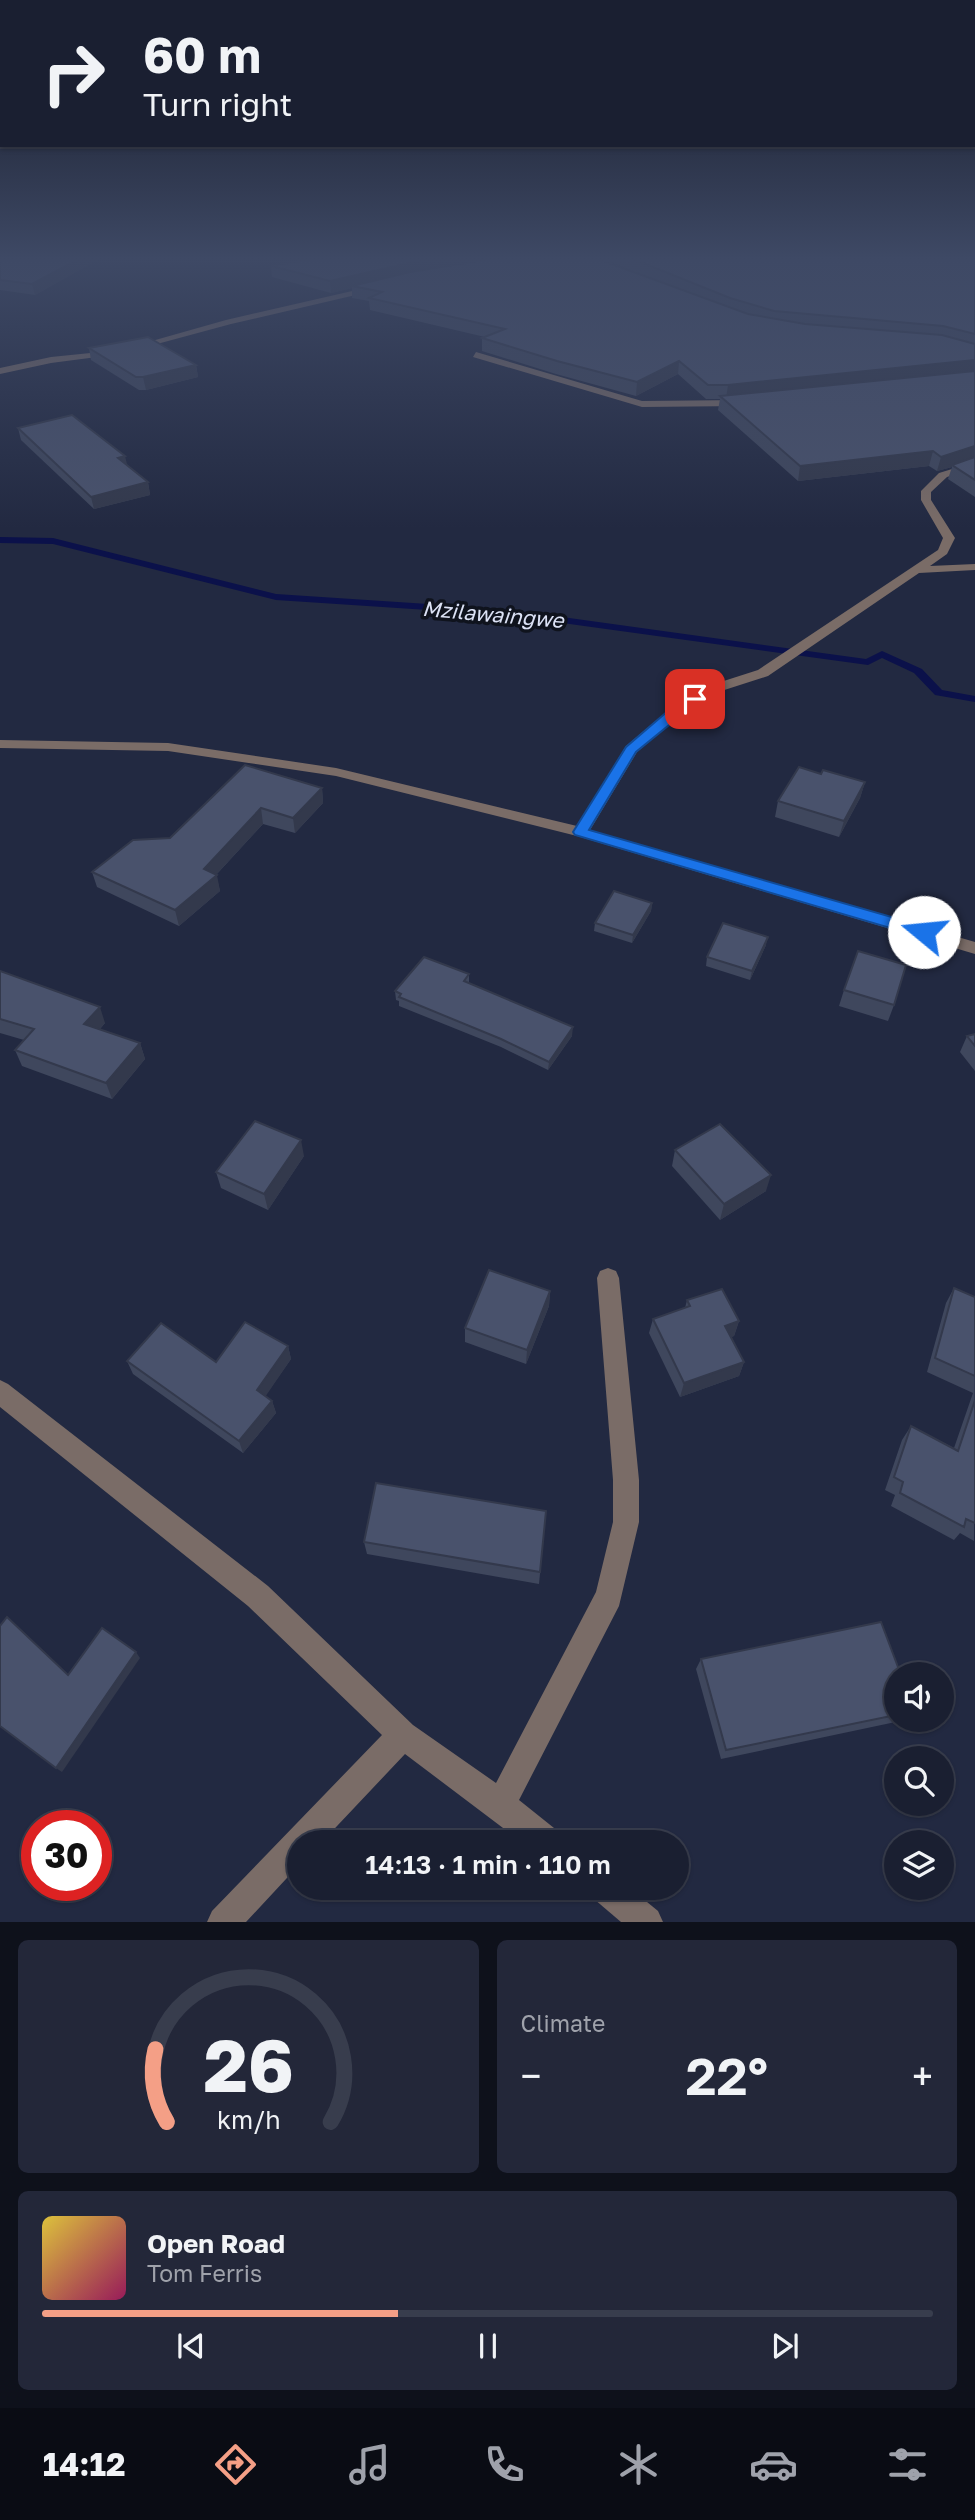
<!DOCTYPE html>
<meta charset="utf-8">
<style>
:root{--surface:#1a1f31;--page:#232739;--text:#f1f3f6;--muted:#9fa2ab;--line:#383d4d;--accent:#f49f86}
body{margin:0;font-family:"Golos Text",sans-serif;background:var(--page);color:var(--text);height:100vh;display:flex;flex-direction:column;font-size:26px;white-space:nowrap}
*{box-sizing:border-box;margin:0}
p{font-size:23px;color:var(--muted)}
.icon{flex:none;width:38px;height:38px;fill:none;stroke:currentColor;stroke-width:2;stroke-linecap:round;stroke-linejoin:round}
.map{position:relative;height:1922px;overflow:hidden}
.side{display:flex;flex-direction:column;gap:18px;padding:18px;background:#0e111b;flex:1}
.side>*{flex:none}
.hud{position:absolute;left:0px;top:0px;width:976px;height:147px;box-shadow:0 2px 5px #0004,0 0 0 2px var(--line);background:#1a1f31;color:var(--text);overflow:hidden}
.buttons{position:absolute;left:884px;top:1662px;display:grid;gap:14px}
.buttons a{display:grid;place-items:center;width:70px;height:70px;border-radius:50%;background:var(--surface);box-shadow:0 2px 5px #0004,0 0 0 2px var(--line);font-size:35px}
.speed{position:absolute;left:21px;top:1810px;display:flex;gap:14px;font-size:35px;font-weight:700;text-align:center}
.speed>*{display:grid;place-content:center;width:91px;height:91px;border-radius:50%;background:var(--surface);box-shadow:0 2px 5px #0004,0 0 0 2px var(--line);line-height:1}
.speed .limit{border:10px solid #d22;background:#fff;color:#111}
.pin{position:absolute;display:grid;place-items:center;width:60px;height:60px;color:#fff;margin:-30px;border-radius:14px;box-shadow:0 4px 10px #0006}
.me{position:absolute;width:77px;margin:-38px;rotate:287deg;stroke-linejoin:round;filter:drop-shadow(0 0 5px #0008)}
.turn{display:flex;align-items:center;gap:24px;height:147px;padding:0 28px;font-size:32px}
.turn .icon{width:91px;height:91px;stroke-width:2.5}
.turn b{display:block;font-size:49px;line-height:60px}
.big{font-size:52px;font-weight:600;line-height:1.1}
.side .widget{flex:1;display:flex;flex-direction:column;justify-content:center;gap:10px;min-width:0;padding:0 24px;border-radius:10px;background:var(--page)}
.side .dial{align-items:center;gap:0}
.dial svg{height:182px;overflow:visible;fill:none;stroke:var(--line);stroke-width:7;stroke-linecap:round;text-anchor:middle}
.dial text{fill:var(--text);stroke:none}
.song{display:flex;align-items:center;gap:21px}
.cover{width:84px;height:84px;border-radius:10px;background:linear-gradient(135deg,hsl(50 70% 55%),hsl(330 70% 35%))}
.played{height:7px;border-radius:4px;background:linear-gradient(90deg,var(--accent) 40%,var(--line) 40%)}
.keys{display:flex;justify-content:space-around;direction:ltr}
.heat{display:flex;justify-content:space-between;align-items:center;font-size:38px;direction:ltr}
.side .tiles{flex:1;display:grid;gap:18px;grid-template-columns:1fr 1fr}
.widget:last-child{grid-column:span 2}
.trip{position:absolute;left:287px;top:1830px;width:402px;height:70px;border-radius:35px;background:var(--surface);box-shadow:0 2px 5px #0004,0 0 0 2px var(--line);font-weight:600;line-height:70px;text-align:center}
.tab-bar{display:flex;height:112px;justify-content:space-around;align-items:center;background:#0a0c14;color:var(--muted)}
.tab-bar .icon{width:49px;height:49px}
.tab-bar .selected{color:var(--accent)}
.tab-bar b{font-size:32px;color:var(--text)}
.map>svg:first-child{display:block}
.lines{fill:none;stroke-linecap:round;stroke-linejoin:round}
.stream{fill:#0b114a;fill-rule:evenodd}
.minor{fill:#7a6c67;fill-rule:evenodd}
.wall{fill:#3f475d;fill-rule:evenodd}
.shaded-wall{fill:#33394c}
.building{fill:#49526c;stroke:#33394c;stroke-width:2}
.route{fill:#1a73e8;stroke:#114b97;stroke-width:2}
.labels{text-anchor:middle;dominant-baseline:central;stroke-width:7;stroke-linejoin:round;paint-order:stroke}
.far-water-label{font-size:21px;font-style:italic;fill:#dce2f5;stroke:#0f131d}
</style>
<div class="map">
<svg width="975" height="1922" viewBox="0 0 975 1922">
<rect width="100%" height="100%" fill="#222941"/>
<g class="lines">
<!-- stream -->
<path class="stream" d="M0,537l53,1 223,56 228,15 362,50 16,-8 40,18 20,21 33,6v6l-40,-7 -21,-22 -32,-15 -14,7 -364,-50 -228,-15 -223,-56 -53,-1z"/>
<!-- minor -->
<g class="minor">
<path d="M374,286l3,4 -146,34 -111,30 -69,9 -51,11v-6l51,-11 69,-7 106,-30z"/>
<path d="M476,352l166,49 100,-1 5,3 -5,3 -100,1 -169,-50z"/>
<path d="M975,462v6l-28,9 -16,15v8l24,38 -8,16 -17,12 45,-2v6l-56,3 -151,103 -53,17 -29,17 -49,42 -47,78 385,112v12l-398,-118 -241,-60 -168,-25 -168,-3v-8l168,3 168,25 241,58 49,-80 50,-42 29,-17 53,-17 180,-120 5,-12 -22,-38v-9l18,-18z"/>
<path d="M608,1268l8,3 3,7 20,202v42l-20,84 -100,194 40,32 4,11h-40l-118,-89 -84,89h-22v22l-53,57h-39l5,-11 170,-176 -134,-129 -248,-199v-27l8,4 260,202 145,139 83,58 100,-191 17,-70v-42l-16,-202 3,-7z"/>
<path d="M589,1888h41l28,23 5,11h-42l-27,-23z"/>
</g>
</g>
<!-- wall -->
<g class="wall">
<path d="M0,259h99l-64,36 -35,-5z"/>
<path d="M312,259h663v238l-27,-18 4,-12 -15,4 -8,-5 -131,15 -80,-71 2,-11h-14l-28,-25 -42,22 -80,-22 -74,-23v-13l3,-1 -115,-27 -1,-9 -17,-3v-10l-21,5 -59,-16 -1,-11zM599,260l17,4 38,16z"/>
<path d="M89,348l107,17 2,12 -52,13h-7l-48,-30z"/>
<path d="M18,428l109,37 21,17 2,13 -56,14 -73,-69z"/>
<path d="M821,774l44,8 -5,16 -21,39 -64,-20 3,-16z"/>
<path d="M322,788l1,15 -28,30 -32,-9 -47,51 4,16 -41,35 -82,-39 -5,-15 78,-34z"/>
<path d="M652,903l-1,8 -19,32 -38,-12 1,-8z"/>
<path d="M766,945l-16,35 -44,-14 1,-9z"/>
<path d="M0,971l105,52 -5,6 40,14 5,16 -33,40 -90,-33 -7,-16 9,-10 -24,-7z"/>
<path d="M469,974v9l103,53 -24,34 -47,-23 -102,-41v-5l-3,-1 -1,-9z"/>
<path d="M844,990l50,15 -6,16 -49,-15z"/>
<path d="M975,1034v37l-15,-19 7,-16z"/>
<path d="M675,1150l91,41 -46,29 -48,-54z"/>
<path d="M304,1156l-36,54 -47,-22 -5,-16z"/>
<path d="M954,1288l21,9 -1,244 -14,-8 -6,7 -63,-34 4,-11 -10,-5 17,-50 9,-14 43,22 19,-55 -46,-21 19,-69z"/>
<path d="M550,1291l-1,15 -23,58 -61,-22v-14z"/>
<path d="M687,1300l52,21 -5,15 -3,1 13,25 -5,14 -59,21 -31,-64 4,-14 32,-11z"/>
<path d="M288,1346l3,13 -26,37 7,5 4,12 -33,40 -110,-79 -6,-13 89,1z"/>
<path d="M546,1511l-7,73 -172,-30 -3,-12z"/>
<path d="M701,1659l195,16v45h9l-184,39 -25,-90z"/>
</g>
<!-- shaded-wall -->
<g class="shaded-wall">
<path d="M79,259h20l-64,36 -3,-11z"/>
<path d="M433,259h77l-158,27v2l-21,5 -1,-12 79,-18z"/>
<path d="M975,360v12l-249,26 2,-13z"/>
<path d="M679,361l-1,13 -42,22 1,-14z"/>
<path d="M196,365l2,12 -52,13 -3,-13z"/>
<path d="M975,446v11l-23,8v2l-15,4 4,-14z"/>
<path d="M933,451l-4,15 -131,15 2,-15z"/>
<path d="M125,456l3,12 -10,-10z"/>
<path d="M148,482l2,13 -56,14 -3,-12z"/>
<path d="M865,782l-5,16 -21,39 5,-16z"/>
<path d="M322,788l1,15 -28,30 -2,-15z"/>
<path d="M261,808l2,16 -49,53 3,-2 3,16 -41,35 -4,-16 29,-41z"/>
<path d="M652,903l-1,8 -19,32 1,-8z"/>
<path d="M768,937l-2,8 -16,35 2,-9z"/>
<path d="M100,1007l5,16 -15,17 -6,-16z"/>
<path d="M573,1027l-1,9 -24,34 1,-8z"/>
<path d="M140,1043l5,16 -33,40 -6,-16z"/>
<path d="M301,1140l3,16 -36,54 -4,-16z"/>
<path d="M771,1175l-5,16 -46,29 4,-16z"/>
<path d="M550,1291l-1,15 -23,58 1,-14z"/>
<path d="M739,1321l-5,15 -14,5 5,-15z"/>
<path d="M288,1346l3,13 -30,44 -4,-13z"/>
<path d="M744,1362l-5,14 -59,21 4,-14z"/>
<path d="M272,1401l4,12 -33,40 -4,-12z"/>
<path d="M136,1652l4,6 -78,114 -6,-4z"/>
</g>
<!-- building -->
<g class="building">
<path d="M0,259h79l-47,25 -32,-4z"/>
<path d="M312,259h121l-24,4 -79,18 -59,-15z"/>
<path d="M491,259h107l150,55 57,10 137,11 33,9v16l-247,25h-20l-29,-24 -42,21 -80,-21 -75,-23 23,-9 -136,-31 13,-6 -30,-6 58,-14z"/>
<path d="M633,259h342v75l-32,-8 -169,-15 -44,-13z"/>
<path d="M148,337l48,28 -53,12h-7l-47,-29z"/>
<path d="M975,371v75l-34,11 -8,-6 -133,15 -80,-70z"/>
<path d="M72,415l53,41 -7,2 30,24 -57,15 -73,-69z"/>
<path d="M975,457v23l-23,-15z"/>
<path d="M245,765l77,23 -29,30 -32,-10 -57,61 13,6 -42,35 -83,-38 41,-32 37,-2z"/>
<path d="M799,767l22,7 2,-4 42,12 -21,39 -66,-20z"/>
<path d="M614,891l38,12 -19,32 -38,-12z"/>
<path d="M723,923l45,14 -16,34 -45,-14z"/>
<path d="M858,951l48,14 -12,40 -50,-15z"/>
<path d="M424,957l45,17 -5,7 109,46 -24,35 -48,-23 -102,-42 2,-3 -6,-3z"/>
<path d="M0,971l100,36 -16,17 56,19 -34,40 -91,-33 19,-21 -34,-10z"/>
<path d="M975,1034v12l-8,-10z"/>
<path d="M255,1121l46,19 -37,54 -48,-22z"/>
<path d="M720,1124l51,51 -47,29 -49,-54z"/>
<path d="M489,1270l61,21 -23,59 -62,-22z"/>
<path d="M954,1288l21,9v79l-40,-18z"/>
<path d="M722,1289l17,32 -14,5 19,36 -60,21 -31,-64 37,-13 -3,-6z"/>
<path d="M245,1322l43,24 -31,44 15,11 -33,40 -112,-80 34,-38 55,39z"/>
<path d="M975,1400v123l-9,-4 -2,8 -64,-34 3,-11 -9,-5 17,-51 47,25z"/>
<path d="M376,1483l170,28 -6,61 -176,-30z"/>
<path d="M7,1617l61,58 34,-47 34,24 -80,116 -56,-42v-100z"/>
<path d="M881,1622l20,53h-5v40l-170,35 -25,-91z"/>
</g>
<!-- sky -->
<linearGradient id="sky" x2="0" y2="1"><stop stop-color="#131724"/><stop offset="0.49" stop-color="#3e4965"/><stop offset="1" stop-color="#3e4965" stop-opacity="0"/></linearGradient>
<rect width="975" height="528" fill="url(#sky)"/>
<!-- route -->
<path class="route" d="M695,695l6,4 -65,53 -47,78 341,98 2,4 -2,4 -6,2 -349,-103 -2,-3 53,-85 50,-43z"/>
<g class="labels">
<!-- far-water labels -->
<g class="far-water-label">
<text transform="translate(493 614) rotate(5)">Mzilawaingwe</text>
</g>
</g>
</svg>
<div class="buttons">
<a><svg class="icon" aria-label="sound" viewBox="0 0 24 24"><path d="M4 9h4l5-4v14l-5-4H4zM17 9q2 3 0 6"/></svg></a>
<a><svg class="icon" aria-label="search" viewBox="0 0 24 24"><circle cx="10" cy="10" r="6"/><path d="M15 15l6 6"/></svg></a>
<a><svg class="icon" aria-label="layers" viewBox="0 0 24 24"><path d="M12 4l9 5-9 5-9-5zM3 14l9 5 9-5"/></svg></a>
</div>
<div class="speed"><div class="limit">30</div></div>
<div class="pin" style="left:695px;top:699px;background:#d93025"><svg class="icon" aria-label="arrive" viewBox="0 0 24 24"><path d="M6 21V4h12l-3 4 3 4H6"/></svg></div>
<svg class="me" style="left:924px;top:932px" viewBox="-20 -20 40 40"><circle r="19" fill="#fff"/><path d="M0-13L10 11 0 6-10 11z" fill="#1a73e8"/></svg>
<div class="trip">14:13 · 1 min · 110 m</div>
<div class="hud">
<div class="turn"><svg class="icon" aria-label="right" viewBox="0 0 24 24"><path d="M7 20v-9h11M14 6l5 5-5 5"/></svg><div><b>60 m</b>Turn right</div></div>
</div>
</div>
<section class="side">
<div class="tiles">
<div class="widget dial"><svg viewBox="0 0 100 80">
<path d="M14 69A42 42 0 1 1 86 69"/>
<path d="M14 69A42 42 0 0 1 9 37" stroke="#f49f86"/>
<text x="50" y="56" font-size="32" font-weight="700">26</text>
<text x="50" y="72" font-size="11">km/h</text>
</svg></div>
<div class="widget"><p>Climate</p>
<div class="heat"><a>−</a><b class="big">22°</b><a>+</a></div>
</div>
<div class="widget">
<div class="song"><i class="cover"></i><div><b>Open Road</b><p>Tom Ferris</p></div></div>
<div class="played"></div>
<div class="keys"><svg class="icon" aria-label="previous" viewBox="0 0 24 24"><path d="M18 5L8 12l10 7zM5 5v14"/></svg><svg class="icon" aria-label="pause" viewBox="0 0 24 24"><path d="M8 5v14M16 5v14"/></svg><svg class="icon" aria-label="next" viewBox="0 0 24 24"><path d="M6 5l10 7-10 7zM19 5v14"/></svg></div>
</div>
</div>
</section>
<nav class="tab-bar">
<b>14:12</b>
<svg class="icon selected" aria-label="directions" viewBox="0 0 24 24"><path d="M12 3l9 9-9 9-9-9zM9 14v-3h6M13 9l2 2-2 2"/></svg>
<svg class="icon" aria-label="music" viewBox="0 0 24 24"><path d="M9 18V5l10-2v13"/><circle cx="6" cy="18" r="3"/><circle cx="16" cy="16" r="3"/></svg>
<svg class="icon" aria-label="phone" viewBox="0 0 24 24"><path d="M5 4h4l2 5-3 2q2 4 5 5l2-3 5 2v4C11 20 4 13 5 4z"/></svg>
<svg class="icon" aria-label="climate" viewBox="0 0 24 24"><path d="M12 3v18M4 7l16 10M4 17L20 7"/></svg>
<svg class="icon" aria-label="car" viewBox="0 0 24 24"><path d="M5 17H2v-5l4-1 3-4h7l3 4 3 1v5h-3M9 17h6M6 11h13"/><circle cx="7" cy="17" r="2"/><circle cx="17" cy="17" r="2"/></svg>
<svg class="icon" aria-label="filters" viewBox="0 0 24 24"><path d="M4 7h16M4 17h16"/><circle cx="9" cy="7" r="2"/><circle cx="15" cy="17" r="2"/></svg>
</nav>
